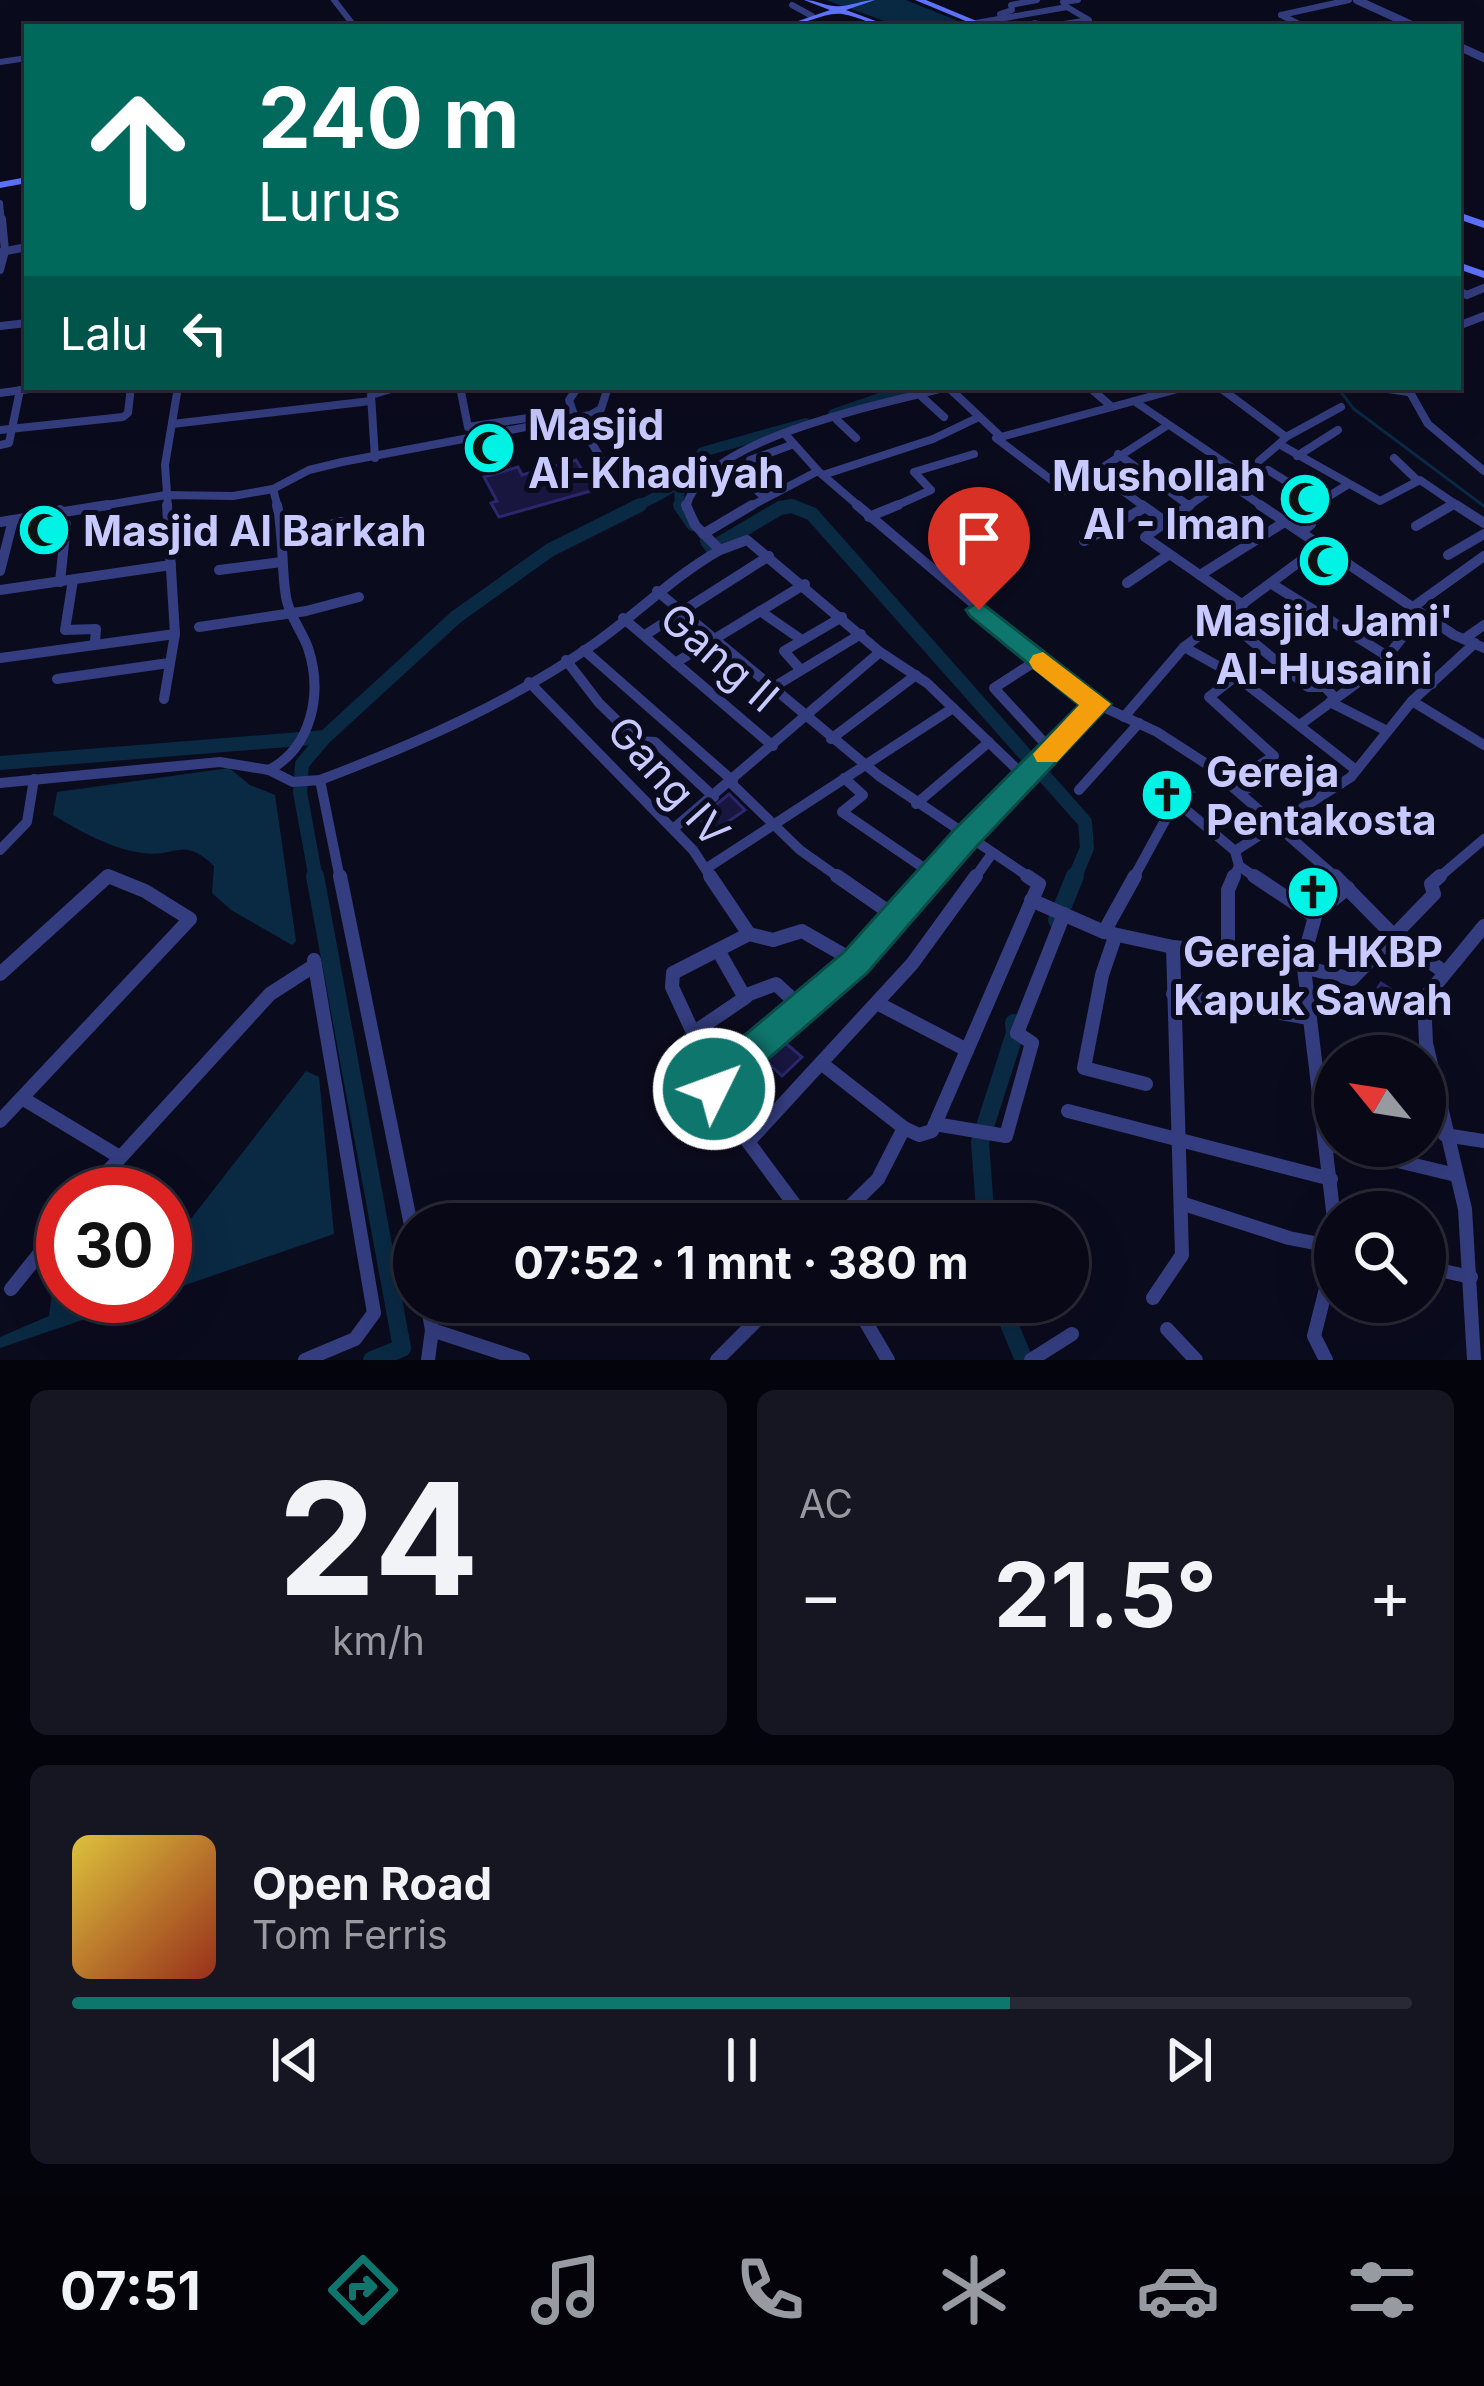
<!DOCTYPE html>
<html lang="id">
<meta charset="utf-8">
<style>
:root{--surface:#080816;--page:#161623;--text:#f1f3f6;--muted:#989aa1;--line:#292935;--accent:#0f766e}
body{margin:0;font-family:Inter,sans-serif;background:var(--page);color:var(--text);height:100vh;display:flex;flex-direction:column;font-size:45px;white-space:nowrap}
*{box-sizing:border-box;margin:0}
p{font-size:39px;color:var(--muted)}
.icon{flex:none;width:66px;height:66px;fill:none;stroke:currentColor;stroke-width:2;stroke-linecap:round;stroke-linejoin:round}
.map{position:relative;height:1360px;overflow:hidden}
.panel{display:flex;flex-direction:column;gap:30px;padding:30px;background:#04040c;flex:1}
.panel>*{flex:none}
.top-card{position:absolute;left:24px;top:24px;width:1437px;height:366px;border-radius:0px;box-shadow:0 12px 48px #0002,0 0 0 3px var(--line);background:#00695c;color:#fff;overflow:hidden}
.needle{width:78px;rotate:300deg}
.controls{position:absolute;left:1314px;top:1035px;display:grid;gap:24px}
.controls a{display:grid;place-items:center;width:132px;height:132px;border-radius:50%;background:var(--surface);box-shadow:0 12px 48px #0002,0 0 0 3px var(--line);font-size:60px}
.speed{position:absolute;left:36px;top:1167px;display:flex;gap:24px;font-size:60px;font-weight:700;text-align:center}
.speed>*{display:grid;place-content:center;width:156px;height:156px;border-radius:50%;background:var(--surface);box-shadow:0 12px 48px #0002,0 0 0 3px var(--line);line-height:1}
.speed .limit{border:18px solid #d22;background:#fff;color:#111}
.pin{position:absolute;display:grid;place-items:center;width:102px;height:102px;color:#fff;margin:-123px -51px;border-radius:50% 50% 50% 0;rotate:-45deg;box-shadow:0 0 12px #0007}
.pin .icon{rotate:45deg}
.me{position:absolute;width:132px;margin:-66px;rotate:48deg;stroke-linejoin:round;filter:drop-shadow(0 0 9px #0008)}
.turn{display:flex;align-items:center;gap:42px;height:252px;padding:0 36px;font-size:54px}
.turn .icon{width:156px;height:156px;stroke-width:2.5}
.turn b{display:block;font-size:84px;line-height:102px}
.then{display:flex;align-items:center;height:114px;padding:0 36px;background:#0003;gap:24px;font-size:45px}
.big{font-size:90px;font-weight:700;line-height:1.1}
.panel .widget{flex:1;display:flex;flex-direction:column;justify-content:center;gap:18px;min-width:0;padding:0 42px;border-radius:18px;background:var(--page)}
.panel .dial{align-items:center;gap:0}
.dial b{font-size:156px;line-height:1}
.song{display:flex;align-items:center;gap:36px}
.cover{width:144px;height:144px;border-radius:18px;background:linear-gradient(135deg,hsl(50 70% 55%),hsl(10 70% 35%))}
.played{height:12px;border-radius:6px;background:linear-gradient(90deg,var(--accent) 70%,var(--line) 70%)}
.keys{display:flex;justify-content:space-around;direction:ltr}
.heat{display:flex;justify-content:space-between;align-items:center;font-size:66px;direction:ltr}
.panel .tiles{flex:1;display:grid;gap:30px;grid-template-columns:1fr 1fr}
.widget:last-child{grid-column:span 2}
.trip{position:absolute;left:393px;top:1203px;width:696px;height:120px;border-radius:60px;background:var(--surface);box-shadow:0 12px 48px #0002,0 0 0 3px var(--line);font-weight:700;line-height:120px;text-align:center}
.dock{display:flex;height:192px;justify-content:space-around;align-items:center;background:#030309;color:var(--muted)}
.dock .icon{width:84px;height:84px}
.dock .on{color:var(--accent)}
.dock b{font-size:54px;color:var(--text)}
.map>svg:first-child{display:block}
.water{fill:#0a2943}
.lines{fill:none;stroke-linecap:round;stroke-linejoin:round}
.stream{stroke:#0a2943;stroke-width:3}
.canal-far2{stroke:#0a2943;stroke-width:10}
.canal-far1{stroke:#0a2943;stroke-width:14}
.canal{stroke:#0a2943;stroke-width:18}
.building{fill:#18163f;stroke:#2a276c;stroke-width:3}
.minor-far3{stroke:#343d7f;stroke-width:6}
.minor-far2{stroke:#343d7f;stroke-width:8}
.minor-far1{stroke:#343d7f;stroke-width:10}
.minor{stroke:#343d7f;stroke-width:14}
.tertiary{stroke:#343d7f;stroke-width:8}
.secondary{fill:#5f74ff;fill-rule:evenodd}
.route{fill:#0f766e;stroke:#0a4d48;stroke-width:3}
.slow{fill:#f59e0b}
.labels{text-anchor:middle;dominant-baseline:central;stroke-width:10;stroke-linejoin:round;paint-order:stroke}
.poi-label{font-size:42px;font-weight:bold;fill:#c8caff;stroke:#0b0b1e;text-anchor:start}
.street-label{font-size:42px;fill:#c8caff;stroke:#0b0b1e}
</style>
<div class="map">
<svg width="1484" height="1360" viewBox="0 0 1484 1360">
<rect width="100%" height="100%" fill="#0b0b1e"/>
<!-- water -->
<g class="water">
<path d="M826,0h80l67,27h-72z"/>
<path d="M229,768l21,17 25,10 21,146 -4,4 -61,-35 -19,-17 2,-27c-32,-31 -38,-8 -71,-13 -32,-4 -63,-22 -90,-38l4,-23z"/>
<path d="M306,1071l13,6 15,157 -169,58v-40z"/>
<path d="M63,1263v33h90l-153,52v-11l49,-21 4,-31z"/>
</g>
<g class="lines">
<!-- stream -->
<path class="stream" d="M1337,387l17,22 130,97"/>
<!-- canal-far2 -->
<g class="canal-far2">
<path d="M833,414l79,-27"/>
<path d="M679,485l1,23"/>
<path d="M634,508c31,-16 53,-24 68,-56l104,-29"/>
<path d="M782,508h17"/>
</g>
<!-- canal-far1 -->
<g class="canal-far1">
<path d="M680,505l13,19"/>
<path d="M707,541l5,7 68,-40 12,-2 20,8 273,308 2,26 -13,31"/>
<path d="M0,763l325,-26 131,-120 94,-67 90,-45"/>
<path d="M316,879l-16,-87 2,-28 23,-27"/>
</g>
<!-- canal -->
<g class="canal">
<path d="M315,876l87,472 -30,12"/>
<path d="M1057,920l18,-44"/>
<path d="M986,1224l-6,-82 35,-109 -1,-10"/>
<path d="M1000,1302l24,58"/>
</g>
</g>
<!-- building -->
<g class="building">
<path d="M576,460l18,30 -95,27 -8,-14 6,-2 -13,-24 34,-10 4,8z"/>
<path d="M1173,776l20,16 -34,20 -17,-14z"/>
<path d="M729,794l16,16 -32,22 -14,-13z"/>
<path d="M1381,983l25,16 -18,19 -20,-15z"/>
<path d="M782,1040l20,17 -20,19 -20,-19z"/>
</g>
<g class="lines">
<!-- minor-far3 -->
<g class="minor-far3">
<path d="M334,0l21,27"/>
<path d="M792,5l20,11"/>
<path d="M1000,14l12,-4 -1,-5 26,-5"/>
<path d="M1281,15l68,-15"/>
<path d="M1281,15l24,12"/>
<path d="M976,23l91,-16 -4,-5 15,-2"/>
<path d="M1022,27l13,-4 9,4"/>
<path d="M1045,27l44,-7 -22,-13"/>
<path d="M0,62l27,-4"/>
<path d="M0,203l2,19"/>
</g>
<!-- minor-far2 -->
<g class="minor-far2">
<path d="M1,252l26,-5"/>
<path d="M0,270l5,-19 -3,-32"/>
<path d="M1458,291l9,4 17,-7"/>
<path d="M0,326l27,-3"/>
<path d="M1458,326l26,-10"/>
<path d="M460,387l8,40 66,-10 4,9"/>
<path d="M578,387l-9,13 4,12 44,73"/>
<path d="M948,387l53,50 111,-30"/>
<path d="M1089,387l23,20 22,-6 103,70 -51,37"/>
<path d="M1219,387l67,50"/>
<path d="M1375,387l33,5"/>
<path d="M1407,387l21,37 56,47"/>
<path d="M0,393l44,-6"/>
<path d="M920,395l24,22"/>
<path d="M1134,401l51,-14"/>
<path d="M837,420l19,18"/>
<path d="M172,424l199,-23"/>
<path d="M0,430l123,-13 5,-4 3,-26"/>
<path d="M785,434l33,37 43,37"/>
<path d="M1286,437l-7,7 101,57 40,-21 41,28"/>
<path d="M1286,437l55,-30"/>
<path d="M996,438l70,53 102,-66"/>
<path d="M0,445l9,-2 11,-53"/>
<path d="M1118,454l70,51"/>
<path d="M1297,456l41,-26"/>
<path d="M375,458l-4,-63 27,-8"/>
<path d="M1394,458l24,23"/>
<path d="M1259,461l20,-17"/>
<path d="M1095,470l51,38"/>
<path d="M1268,470l52,32"/>
<path d="M823,475l110,-36 46,-22"/>
<path d="M1224,480l41,28"/>
<path d="M273,489l5,19"/>
<path d="M764,497l-26,-25 13,-5 -1,-7 44,-16"/>
<path d="M89,508l77,-13 67,1 40,-7 36,-19 33,-8 248,-47 11,-6 7,-22"/>
<path d="M168,508l-3,-43 13,-78"/>
<path d="M686,508c14,-70 199,-104 262,-121"/>
<path d="M747,508l71,-37"/>
<path d="M891,508l40,-18 -17,-18 60,-18"/>
<path d="M1310,508l37,-23"/>
<path d="M1447,508l7,-5"/>
</g>
<!-- minor-far1 -->
<g class="minor-far1">
<path d="M857,505l182,154 58,45 60,28 48,31 133,116"/>
<path d="M1142,505l24,17"/>
<path d="M1190,505l-45,32 98,68"/>
<path d="M1260,505l194,130 30,13"/>
<path d="M1456,505l28,18"/>
<path d="M60,510l-2,14h8l-6,58"/>
<path d="M869,517l29,-12"/>
<path d="M13,520l95,-15"/>
<path d="M0,522l13,-2 -13,51"/>
<path d="M1416,526l36,-21"/>
<path d="M1302,532l9,-8 -3,-15 7,-4"/>
<path d="M703,534l49,-29"/>
<path d="M285,537l56,-15"/>
<path d="M1084,541l60,-33"/>
<path d="M720,550l27,-10 133,112 47,31 97,93"/>
<path d="M1448,555l36,-21"/>
<path d="M219,570l63,-8"/>
<path d="M1200,575l86,-54"/>
<path d="M73,580l-8,50 31,-1 -1,13"/>
<path d="M1127,583l41,-28"/>
<path d="M1272,584l160,100"/>
<path d="M0,590l171,-25"/>
<path d="M657,591l222,185 153,103"/>
<path d="M1413,607l71,-51"/>
<path d="M760,611l42,29"/>
<path d="M623,618l150,128"/>
<path d="M1225,619l83,68h17l10,11"/>
<path d="M199,627l107,-16 53,-14"/>
<path d="M645,635l124,-79"/>
<path d="M1464,639l20,-14"/>
<path d="M1184,647l52,29 120,94"/>
<path d="M584,650l149,131"/>
<path d="M0,658l175,-24"/>
<path d="M1039,659l-45,29 57,62"/>
<path d="M566,660l33,43 39,38 17,1 59,55"/>
<path d="M675,663l130,-79"/>
<path d="M800,669l-16,-18 58,-34"/>
<path d="M1236,676l-27,21 65,59 -21,13 2,16 -15,7"/>
<path d="M57,679l112,-16"/>
<path d="M529,682l164,168 19,29"/>
<path d="M772,688l89,-54"/>
<path d="M164,699l11,-65 -8,-129"/>
<path d="M1412,701l72,44"/>
<path d="M1330,702l57,29"/>
<path d="M1124,717l60,-70 138,-102"/>
<path d="M1301,724l78,-57 30,-38 18,-12"/>
<path d="M831,739l85,-64"/>
<path d="M269,770l24,12 27,-2 20,99"/>
<path d="M844,778l19,17 -21,17 92,63"/>
<path d="M320,780c96,-36 189,-77 274,-136 43,-30 80,-68 126,-94l-25,-25 -9,-20"/>
<path d="M0,783l220,-21 49,8c43,-23 54,-77 39,-122 -6,-17 -19,-32 -22,-51 -5,-30 -2,-62 -9,-92"/>
<path d="M731,783l69,67 41,29"/>
<path d="M1079,790l60,-67"/>
<path d="M916,804l73,-62"/>
<path d="M673,829l207,-177"/>
<path d="M0,850l27,-28 7,-43"/>
<path d="M1239,866l19,13"/>
<path d="M707,868l246,-160"/>
<path d="M105,879h10"/>
<path d="M930,879l167,-175"/>
<path d="M974,879l17,-24"/>
<path d="M1133,879l35,-64 16,-7 51,43 116,-74 61,-76 63,-58"/>
<path d="M1233,879l6,-13 -4,-15"/>
<path d="M1437,879l47,-40"/>
</g>
<!-- minor -->
<g class="minor">
<path d="M340,876l74,364"/>
<path d="M710,876l39,58"/>
<path d="M837,876l59,41"/>
<path d="M1254,876l60,40"/>
<path d="M1335,876l56,57 53,39"/>
<path d="M1031,900l73,32 31,-56"/>
<path d="M1104,932l69,15 130,13"/>
<path d="M1115,937l-13,38 -18,93 62,16"/>
<path d="M1228,950v-60l6,-14"/>
<path d="M719,952l25,44 32,-12 27,25"/>
<path d="M1303,967l49,12 82,-85 -3,-10 9,-8"/>
<path d="M0,974l108,-98 37,15 45,28 -190,202"/>
<path d="M1173,994l136,24"/>
<path d="M877,1003l90,47"/>
<path d="M693,1033l53,-36"/>
<path d="M821,1063l83,65"/>
<path d="M716,1082l-44,-95 1,-14 76,-39 24,6 29,-9 54,31"/>
<path d="M22,1098l96,58"/>
<path d="M1068,1111l263,68"/>
<path d="M935,1124l71,12 26,-93 -15,-10 47,-119"/>
<path d="M1445,1135l39,6"/>
<path d="M749,1141l163,-177 64,-88"/>
<path d="M1327,1144l129,31"/>
<path d="M87,1194l183,-200 45,-29"/>
<path d="M1184,1204l105,34 46,9"/>
<path d="M809,1224l-95,-128 2,-14 140,-120 76,-86"/>
<path d="M832,1224l46,-45 26,-51 15,7 13,-4 107,-247 -12,-8"/>
<path d="M1335,1227l-32,-267 13,-47 32,-25"/>
<path d="M1425,1267l46,10"/>
<path d="M11,1289l52,-65"/>
<path d="M1153,1298l29,-43 -9,-308"/>
<path d="M427,1302l5,28 -4,30"/>
<path d="M854,1302l34,58"/>
<path d="M1167,1329l29,31"/>
<path d="M432,1330l91,30"/>
<path d="M305,1360l50,-21 19,-26 -60,-353"/>
<path d="M717,1360l58,-58"/>
<path d="M1031,1360l41,-26"/>
<path d="M1326,1360l-12,-24 21,-83"/>
<path d="M1474,1360l-9,-151 -39,-166 -2,-44 60,-73"/>
</g>
<!-- tertiary -->
<g class="tertiary">
<path d="M1357,0l59,27"/>
<path d="M1458,46l26,12"/>
</g>
<!-- secondary -->
<g class="secondary">
<path d="M804,0c12,0 19,5 30,6 13,2 27,-6 41,-6l-29,10 46,17c-18,0 -33,-11 -50,-13 -19,-2 -41,13 -61,13l49,-17z"/>
<path d="M915,0h11l65,27h-11z"/>
<path d="M27,177v6l-27,5v-6z"/>
<path d="M1458,212l26,9v7l-26,-9z"/>
<path d="M1458,262l26,9v7l-26,-9z"/>
</g>
</g>
<!-- route -->
<path class="route" d="M979,601l132,103 -135,143 -109,126 -137,119 -4,8 -12,5 -12,-5 -6,-11 7,-19 141,-118 110,-122 125,-125 -109,-89 -4,-6z"/>
<!-- slow -->
<path class="slow" d="M1043,652l68,52 -54,58h-20l-4,-8 46,-49 -46,-36 -4,-7 4,-7z"/>
<!-- icons -->
<defs>
<g id="mosque-disc" transform="scale(2.7)"><circle r="9.5" fill="#00f3e4" stroke="#0b0b1e"/><path d="M3.5-4.9A6 6 0 1 0 3.5 4.9A5 5 0 1 1 3.5-4.9Z" fill="#111"/></g>
<g id="church-disc" transform="scale(2.7)"><circle r="9.5" fill="#00f3e4" stroke="#0b0b1e"/><path d="M-1.2-6h2.4v3.5h3.3v2.4h-3.3V6h-2.4V-.1h-3.3v-2.4h3.3Z" fill="#111"/></g>
</defs>
<g fill-rule="evenodd">
<use href="#mosque-disc" x="489" y="448"/>
<use href="#mosque-disc" x="1305" y="499"/>
<use href="#mosque-disc" x="44" y="530"/>
<use href="#mosque-disc" x="1324" y="561"/>
<use href="#church-disc" x="1167" y="795"/>
<use href="#church-disc" x="1313" y="892"/>
</g>
<g class="labels">
<!-- poi labels -->
<g class="poi-label">
<text x="528" y="424">Masjid<tspan x="528" dy="48">Al-Khadiyah</tspan></text>
<text x="1266" y="475" text-anchor="end">Mushollah<tspan x="1266" dy="48">Al - Iman</tspan></text>
<text x="83" y="530">Masjid Al Barkah</text>
<text x="1324" y="620" text-anchor="middle">Masjid Jami'<tspan x="1324" dy="48">Al-Husaini</tspan></text>
<text x="1206" y="771">Gereja<tspan x="1206" dy="48">Pentakosta</tspan></text>
<text x="1313" y="951" text-anchor="middle">Gereja HKBP<tspan x="1313" dy="48">Kapuk Sawah</tspan></text>
</g>
<!-- street labels -->
<g class="street-label">
<text transform="translate(720 657) rotate(41)">Gang II</text>
<text transform="translate(669 781) rotate(48)">Gang IV</text>
</g>
</g>
</svg>
<div class="controls">
<a><svg class="needle" viewBox="-14 -14 28 28"><path d="M0-13l5 13h-10z" fill="#e53935"/><path d="M0 13l5-13h-10z" fill="#989aa1"/></svg></a>
<a><svg class="icon" aria-label="search" viewBox="0 0 24 24"><circle cx="10" cy="10" r="6"/><path d="M15 15l6 6"/></svg></a>
</div>
<div class="speed"><div class="limit">30</div></div>
<div class="pin" style="left:979px;top:610px;background:#d93025"><svg class="icon" aria-label="arrive" viewBox="0 0 24 24"><path d="M6 21V4h12l-3 4 3 4H6"/></svg></div>
<svg class="me" style="left:714px;top:1089px" viewBox="-20 -20 40 40"><circle r="17" fill="#0f766e" stroke="#fff" stroke-width="3"/><path d="M0-11L8 9 0 5-8 9z" fill="#fff"/></svg>
<div class="trip">07:52 · 1 mnt · 380 m</div>
<div class="top-card">
<div class="turn"><svg class="icon" aria-label="ahead" viewBox="0 0 24 24"><path d="M12 20V5M6 11l6-6 6 6"/></svg><div><b>240 m</b>Lurus</div></div>
<div class="then">Lalu<svg class="icon" aria-label="left" viewBox="0 0 24 24"><path d="M17 20v-9H6M10 6l-5 5 5 5"/></svg></div>
</div>
</div>
<section class="panel">
<div class="tiles">
<div class="widget dial"><b>24</b><p>km/h</p></div>
<div class="widget"><p>AC</p>
<div class="heat"><a>−</a><b class="big">21.5°</b><a>+</a></div>
</div>
<div class="widget">
<div class="song"><i class="cover"></i><div><b>Open Road</b><p>Tom Ferris</p></div></div>
<div class="played"></div>
<div class="keys"><svg class="icon" aria-label="previous" viewBox="0 0 24 24"><path d="M18 5L8 12l10 7zM5 5v14"/></svg><svg class="icon" aria-label="pause" viewBox="0 0 24 24"><path d="M8 5v14M16 5v14"/></svg><svg class="icon" aria-label="next" viewBox="0 0 24 24"><path d="M6 5l10 7-10 7zM19 5v14"/></svg></div>
</div>
</div>
</section>
<nav class="dock">
<b>07:51</b>
<svg class="icon on" aria-label="directions" viewBox="0 0 24 24"><path d="M12 3l9 9-9 9-9-9zM9 14v-3h6M13 9l2 2-2 2"/></svg>
<svg class="icon" aria-label="music" viewBox="0 0 24 24"><path d="M9 18V5l10-2v13"/><circle cx="6" cy="18" r="3"/><circle cx="16" cy="16" r="3"/></svg>
<svg class="icon" aria-label="phone" viewBox="0 0 24 24"><path d="M5 4h4l2 5-3 2q2 4 5 5l2-3 5 2v4C11 20 4 13 5 4z"/></svg>
<svg class="icon" aria-label="climate" viewBox="0 0 24 24"><path d="M12 3v18M4 7l16 10M4 17L20 7"/></svg>
<svg class="icon" aria-label="car" viewBox="0 0 24 24"><path d="M5 17H2v-5l4-1 3-4h7l3 4 3 1v5h-3M9 17h6M6 11h13"/><circle cx="7" cy="17" r="2"/><circle cx="17" cy="17" r="2"/></svg>
<svg class="icon" aria-label="filters" viewBox="0 0 24 24"><path d="M4 7h16M4 17h16"/><circle cx="9" cy="7" r="2"/><circle cx="15" cy="17" r="2"/></svg>
</nav>
